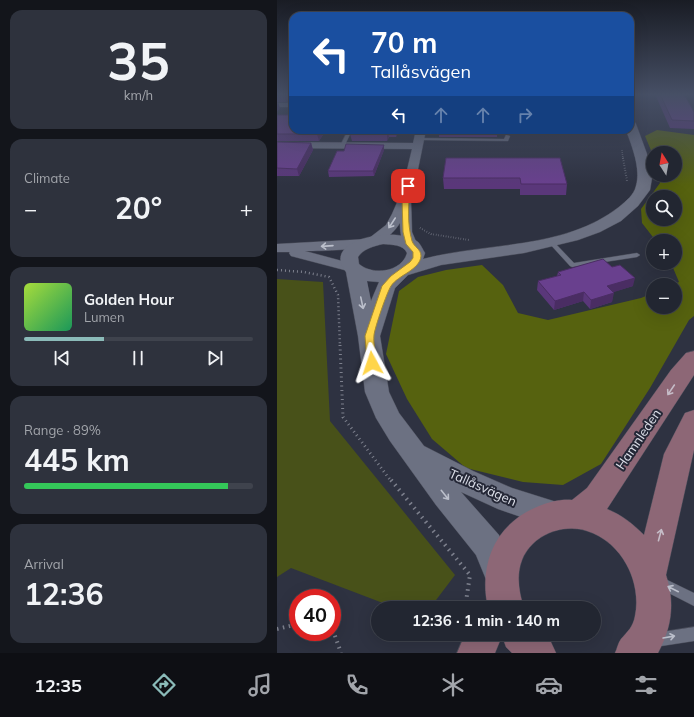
<!DOCTYPE html>
<meta charset="utf-8">
<style>
:root{--surface:#222631;--page:#2e323d;--text:#f1f3f6;--muted:#a2a5ab;--line:#3f434d;--accent:#8bbbb9}
body{margin:0;font-family:Mulish,sans-serif;background:var(--page);color:var(--text);height:100vh;display:flex;flex-direction:column;font-size:15px;white-space:nowrap}
*{box-sizing:border-box;margin:0}
p{font-size:13px;color:var(--muted)}
.icon{flex:none;width:22px;height:22px;fill:none;stroke:currentColor;stroke-width:2;stroke-linecap:round;stroke-linejoin:round}
.map{position:relative;flex:1;overflow:hidden}
.panel{display:flex;flex-direction:column;gap:10px;padding:10px;background:#13151b;width:277px}
.panel>*{flex:none}
.guide{position:absolute;left:12px;top:12px;width:345px;height:122px;border-radius:12px;box-shadow:0 4px 16px #0002,0 0 0 1px var(--line);background:#1a4fa0;color:#fff;overflow:hidden}
.needle{width:26px;rotate:349deg}
.buttons{position:absolute;left:369px;top:146px;display:grid;gap:8px}
.buttons a{display:grid;place-items:center;width:36px;height:36px;border-radius:50%;background:var(--surface);box-shadow:0 4px 16px #0002,0 0 0 1px var(--line);font-size:20px}
.speed{position:absolute;left:12px;top:589px;display:flex;gap:8px;font-size:20px;font-weight:700;text-align:center}
.speed>*{display:grid;place-content:center;width:52px;height:52px;border-radius:50%;background:var(--surface);box-shadow:0 4px 16px #0002,0 0 0 1px var(--line);line-height:1}
.speed .limit{border:6px solid #d22;background:#fff;color:#111}
.pin{position:absolute;display:grid;place-items:center;width:34px;height:34px;color:#fff;margin:-17px;border-radius:8px;box-shadow:0 2px 6px #0006}
.me{position:absolute;width:44px;margin:-22px;rotate:355deg;stroke-linejoin:round;filter:drop-shadow(0 0 3px #0008)}
.turn{display:flex;align-items:center;gap:14px;height:84px;padding:0 16px;font-size:18px}
.turn .icon{width:52px;height:52px;stroke-width:2.5}
.turn b{display:block;font-size:28px;line-height:34px}
.lanes{display:flex;align-items:center;height:38px;padding:0 16px;background:#0003;justify-content:center;gap:20px;direction:ltr}
.lanes .off{opacity:.35}
.big{font-size:30px;font-weight:700;line-height:1.1}
.panel .tile{flex:1;display:flex;flex-direction:column;justify-content:center;gap:6px;min-width:0;padding:0 14px;border-radius:12px;background:var(--page)}
.panel .dial{align-items:center;gap:0}
.dial b{font-size:52px;line-height:1}
.song{display:flex;align-items:center;gap:12px}
.cover{width:48px;height:48px;border-radius:6px;background:linear-gradient(135deg,hsl(80 70% 55%),hsl(150 70% 35%))}
.played{height:4px;border-radius:2px;background:linear-gradient(90deg,var(--accent) 35%,var(--line) 35%)}
.keys{display:flex;justify-content:space-around;direction:ltr}
.heat{display:flex;justify-content:space-between;align-items:center;font-size:22px;direction:ltr}
.charge{height:6px;border-radius:3px;background:linear-gradient(90deg,#34c759 89%,var(--line) 0)}
.trip{position:absolute;left:94px;top:601px;width:230px;height:40px;border-radius:20px;background:var(--surface);box-shadow:0 4px 16px #0002,0 0 0 1px var(--line);font-weight:700;line-height:40px;text-align:center}
.menu{display:flex;height:64px;justify-content:space-around;align-items:center;background:#0e0f14;color:var(--muted)}
.menu .icon{width:28px;height:28px}
.menu .on{color:var(--accent)}
.menu b{font-size:18px;color:var(--text)}
main{display:flex;flex:1;min-height:0}
.map>svg:first-child{display:block}
.green{fill:#485119}
.forest{fill:#56620f;fill-rule:evenodd}
.lines{fill:none;stroke-linecap:round;stroke-linejoin:round}
.service-casing{stroke:#4a4d5a;stroke-width:1}
.minor-casing{stroke:#4a4d5a;stroke-width:1}
.tertiary-casing{stroke:#4a4d5a;stroke-width:1}
.secondary-casing{stroke:#4a4d5a;stroke-width:1}
.path-far4{stroke:#7d808d;stroke-width:1.5;stroke-dasharray:0.5 1.5;stroke-linecap:butt}
.path-far3{stroke:#7d808d;stroke-width:2;stroke-dasharray:0.5 2;stroke-linecap:butt}
.path-far2{stroke:#7d808d;stroke-width:2.5;stroke-dasharray:1 3;stroke-linecap:butt}
.path-far1{stroke:#7d808d;stroke-width:3;stroke-dasharray:1 3.5;stroke-linecap:butt}
.path{stroke:#7d808d;stroke-width:4;stroke-dasharray:1.5 4.5;stroke-linecap:butt}
.service{fill:#6c7182;fill-rule:evenodd}
.minor{fill:#6c7182;fill-rule:evenodd}
.tertiary{fill:#6c7182;fill-rule:evenodd}
.secondary{fill:#8d6776;fill-rule:evenodd}
.wall{fill:#5a377a}
.shaded-wall{fill:#4a2d63}
.building{fill:#69408e;stroke:#4a2d63}
.oneway{stroke:#bbbfcb}
.oneway2{stroke:#c5bcc7}
.route{fill:#ffd54a;stroke:#a68a30}
.labels{text-anchor:middle;dominant-baseline:central;stroke-width:4;stroke-linejoin:round;paint-order:stroke}
.near-street-label{font-size:13px;fill:#dde0ea;stroke:#252837}
</style>
<main>
<section class="panel">
<div class="tile dial"><b>35</b><p>km/h</p></div>
<div class="tile"><p>Climate</p>
<div class="heat"><a>−</a><b class="big">20°</b><a>+</a></div>
</div>
<div class="tile">
<div class="song"><i class="cover"></i><div><b>Golden Hour</b><p>Lumen</p></div></div>
<div class="played"></div>
<div class="keys"><svg class="icon" aria-label="previous" viewBox="0 0 24 24"><path d="M18 5L8 12l10 7zM5 5v14"/></svg><svg class="icon" aria-label="pause" viewBox="0 0 24 24"><path d="M8 5v14M16 5v14"/></svg><svg class="icon" aria-label="next" viewBox="0 0 24 24"><path d="M6 5l10 7-10 7zM19 5v14"/></svg></div>
</div>
<div class="tile"><p>Range · 89%</p><b class="big">445 km</b><div class="charge"></div></div>
<div class="tile"><p>Arrival</p><b class="big">12:36</b></div>
</section>
<div class="map">
<svg width="417" height="653" viewBox="0 0 417 653">
<rect width="100%" height="100%" fill="#2e3241"/>
<!-- green -->
<path class="green" d="M0,279l46,3 7,139 125,154 -25,33h-34l-105,-40 -14,9z"/>
<!-- forest -->
<path class="forest" d="M380,130l37,5v181l-5,4 -39,68 -49,76 -38,21 -40,-3 -57,-14 -34,-29 -25,-40 -21,-45 13,-63 19,-14 28,-7 36,-5 21,20 15,28 30,7 93,-22 12,-5v14h22v-22h-3l7,-3 -8,-19h4v-22h-19l-14,-18 -1,-14 19,-26 -2,-8h17v-22h-22v2l-8,-19zM376,197h22v22h-22z"/>
<g class="lines">
<!-- service casing -->
<g class="service-casing">
<g id="service">
<path d="M71,130h4l-8,17h-4v-1z"/>
<path d="M229,135l4,1 -2,5h-2l-87,-1 -2,-1 2,-1 85,1z"/>
<path d="M274,240l2,1 21,22 63,-10 3,2 -3,2 -65,10 -2,-1 -21,-23v-2z"/>
<path d="M384,577l33,16v13l-37,-19 -2,-4 2,-4z"/>
<path d="M417,627v14l-39,6 -5,-2 -2,-5 2,-5 5,-2z"/>
</g>
</g>
<!-- minor casing -->
<g class="minor-casing">
<g id="minor">
<rect x="0" y="103" width="16" height="4"/>
<path d="M139,130h10l-10,49 -5,21 1,32 5,12 -2,3h-10c-4,-7 -5,-16 -5,-24 -5,8 -15,18 -24,21 -16,6 -52,7 -71,7l52,14 2,3 -2,3 -5,1 -61,-16 -2,-3 1,-1h-13v-8l91,-5 18,-14 6,-11 10,-23 10,-42 -135,-1v-6l136,1z"/>
</g>
</g>
<!-- tertiary casing -->
<g class="tertiary-casing">
<path id="tertiary" d="M353,120l4,1 2,3 11,30 5,24 -2,12 -12,16 -17,15 -21,11 -22,8 -54,13 -83,12 -33,10 -13,13 -15,48 9,56 10,21 25,33 49,25 39,17 54,17 5,10 -5,10 -10,4 -58,-20 -37,-17 38,43 18,43 -5,11 -11,5 -11,-5 -14,-34 -40,-50 -46,-64 -14,-23 -11,-26 -7,-56 -12,-64c-27,-33 52,-47 72,-30 3,3 5,8 7,11l-2,6c64,-17 141,-9 196,-52 7,-6 15,-12 17,-21 5,-18 -4,-39 -10,-56h4zM106,244c9,1 20,0 24,9 -5,19 -34,23 -48,11l-1,-7c5,-8 16,-11 25,-13zM90,281l12,1 -8,19z"/>
</g>
<!-- secondary casing -->
<g class="secondary-casing">
<g id="secondary">
<path d="M417,351v24l-87,134c15,6 26,15 37,26l20,-81 21,-41 9,-3v40l-28,125c9,27 6,52 -8,78h-43c2,-4 3,-10 6,-14 7,-8 12,-12 14,-23 7,-34 -13,-74 -48,-85 -25,-8 -55,4 -65,29 -6,15 -3,33 2,48h-36c-10,-45 8,-85 51,-102 10,-4 22,-7 33,-6l15,-12 84,-118 15,-17z"/>
<path d="M188,634h80l5,6 6,13h-44l-6,-6 -4,-11 -7,17h-38z"/>
</g>
</g>
<!-- path-far4 -->
<path class="path-far4" d="M345,150l1,9"/>
<!-- path-far3 -->
<g class="path-far3">
<path d="M346,158l4,23"/>
<path d="M143,228l11,6 38,6"/>
</g>
<!-- path-far2 -->
<path class="path-far2" d="M0,270l27,2 25,5 9,18 2,51"/>
<!-- path-far1 -->
<path class="path-far1" d="M63,345l3,72 48,64"/>
<!-- path -->
<g class="path">
<path d="M114,480l79,95 -5,33"/>
<path d="M0,629l21,-5"/>
<path d="M54,632l3,1 7,20"/>
</g>
<!-- service -->
<use href="#service" class="service"/>
<!-- minor -->
<use href="#minor" class="minor"/>
<!-- tertiary -->
<use href="#tertiary" class="tertiary"/>
<!-- secondary -->
<use href="#secondary" class="secondary"/>
</g>
<!-- wall -->
<g class="wall">
<path d="M0,94h16v1h-1l-6,7h-9z"/>
<path d="M378,94h29l10,18v17l-24,-1z"/>
<path d="M0,115l49,15 -7,11h-42z"/>
<path d="M75,130h47l-3,7h-7l-2,4h-35l-2,-7z"/>
<rect x="162" y="130" width="58" height="7"/>
<path d="M0,142l34,1 2,7 -14,26h-22z"/>
<path d="M107,150l-10,26 -45,1 -1,-6z"/>
<path d="M169,158l121,26 -1,11h-46v-6h-76l-1,-11z"/>
<path d="M281,272l75,14 -20,6 -1,10 -22,7 -7,-8 -29,9 -17,-20 1,-9 19,-5z"/>
</g>
<!-- shaded-wall -->
<g class="shaded-wall">
<path d="M9,94h6v1l-6,7 -1,-7z"/>
<path d="M1,102l2,6 -3,4v-8z"/>
<path d="M43,130h6l-7,11 -2,-7z"/>
<path d="M111,130l1,7 -2,4v-7z"/>
<path d="M119,130h3l-3,7z"/>
<path d="M34,143l2,7 -14,26 -2,-7z"/>
<path d="M107,145v5l-10,26 -1,-5z"/>
<path d="M358,278l-2,8 -28,9 2,-9z"/>
<path d="M307,292l-1,9 -29,9 1,-9z"/>
<path d="M337,293l-2,9 -22,7 1,-9z"/>
</g>
<!-- building -->
<g class="building">
<path d="M0,94h9l-1,1 -8,1z"/>
<path d="M383,94h24l10,18v9l-22,-1z"/>
<path d="M0,115h16v15h27l-3,4h-40z"/>
<path d="M75,130h36l-1,4h-37z"/>
<path d="M0,142l34,1 -14,26 -20,-1z"/>
<path d="M69,144l38,1 -11,26h-45l9,-20h7z"/>
<path d="M169,158h114l7,26h-46l-1,-6h-77z"/>
<path d="M326,259l9,8 8,-2 15,13 -28,8 7,7 -23,7 -7,-8 -29,9 -17,-20 23,-6 -3,-3z"/>
</g>
<!-- one-way arrows -->
<defs><path id="oneway-shaft" d="M-6 0H5M1.5-3L5.5 0L1.5 3" fill="none" stroke-width="1.6" stroke-linecap="round" stroke-linejoin="round"/></defs>
<g class="oneway">
<use href="#oneway-shaft" transform="translate(115 223) rotate(123)"/>
<use href="#oneway-shaft" transform="translate(50 246) rotate(176)"/>
<use href="#oneway-shaft" transform="translate(85 303) rotate(78)"/>
<use href="#oneway-shaft" transform="translate(168 495) rotate(51)"/>
<use href="#oneway-shaft" transform="translate(396 589) rotate(-153)"/>
<use href="#oneway-shaft" transform="translate(392 637) rotate(-10)"/>
</g>
<g class="oneway2">
<use href="#oneway-shaft" transform="translate(394 390) rotate(124)"/>
<use href="#oneway-shaft" transform="translate(383 535) rotate(-75)"/>
</g>
<!-- sky -->
<linearGradient id="sky" x2="0" y2="1"><stop stop-color="#191c24"/><stop offset="0.51" stop-color="#464f65"/><stop offset="1" stop-color="#464f65" stop-opacity="0"/></linearGradient>
<rect width="417" height="185" fill="url(#sky)"/>
<!-- route -->
<path class="route" d="M129,184l5,2c-3,17 -4,37 1,55 2,6 9,8 9,15 -1,14 -23,19 -30,30 -4,6 -16,41 -17,49 -1,9 2,19 3,28l-5,3 -5,-3 -2,-27 17,-50 9,-10 19,-14 3,-4v-6l-7,-8 -3,-12 -1,-32z"/>
<g class="labels">
<!-- near-street labels -->
<g class="near-street-label">
<text transform="translate(361 439) rotate(-56)">Hamnleden</text>
<text transform="translate(206 487) rotate(24)">Tallåsvägen</text>
</g>
</g>
</svg>
<div class="buttons">
<a><svg class="needle" viewBox="-14 -14 28 28"><path d="M0-13l5 13h-10z" fill="#e53935"/><path d="M0 13l5-13h-10z" fill="#a2a5ab"/></svg></a>
<a><svg class="icon" aria-label="search" viewBox="0 0 24 24"><circle cx="10" cy="10" r="6"/><path d="M15 15l6 6"/></svg></a>
<a>+</a>
<a>−</a>
</div>
<div class="speed"><div class="limit">40</div></div>
<div class="pin" style="left:131px;top:186px;background:#d93025"><svg class="icon" aria-label="arrive" viewBox="0 0 24 24"><path d="M6 21V4h12l-3 4 3 4H6"/></svg></div>
<svg class="me" style="left:95px;top:363px" viewBox="-20 -20 40 40"><path d="M0-17L14 15 0 8-14 15z" fill="#ffd54a" stroke="#fff" stroke-width="4"/></svg>
<div class="trip">12:36 · 1 min · 140 m</div>
<div class="guide">
<div class="turn"><svg class="icon" aria-label="left" viewBox="0 0 24 24"><path d="M17 20v-9H6M10 6l-5 5 5 5"/></svg><div><b>70 m</b>Tallåsvägen</div></div>
<div class="lanes"><svg class="icon" aria-label="left" viewBox="0 0 24 24"><path d="M17 20v-9H6M10 6l-5 5 5 5"/></svg><svg class="icon off" aria-label="ahead" viewBox="0 0 24 24"><path d="M12 20V5M6 11l6-6 6 6"/></svg><svg class="icon off" aria-label="ahead" viewBox="0 0 24 24"><path d="M12 20V5M6 11l6-6 6 6"/></svg><svg class="icon off" aria-label="right" viewBox="0 0 24 24"><path d="M7 20v-9h11M14 6l5 5-5 5"/></svg></div>
</div>
</div>
</main>
<nav class="menu">
<b>12:35</b>
<svg class="icon on" aria-label="directions" viewBox="0 0 24 24"><path d="M12 3l9 9-9 9-9-9zM9 14v-3h6M13 9l2 2-2 2"/></svg>
<svg class="icon" aria-label="music" viewBox="0 0 24 24"><path d="M9 18V5l10-2v13"/><circle cx="6" cy="18" r="3"/><circle cx="16" cy="16" r="3"/></svg>
<svg class="icon" aria-label="phone" viewBox="0 0 24 24"><path d="M5 4h4l2 5-3 2q2 4 5 5l2-3 5 2v4C11 20 4 13 5 4z"/></svg>
<svg class="icon" aria-label="climate" viewBox="0 0 24 24"><path d="M12 3v18M4 7l16 10M4 17L20 7"/></svg>
<svg class="icon" aria-label="car" viewBox="0 0 24 24"><path d="M5 17H2v-5l4-1 3-4h7l3 4 3 1v5h-3M9 17h6M6 11h13"/><circle cx="7" cy="17" r="2"/><circle cx="17" cy="17" r="2"/></svg>
<svg class="icon" aria-label="filters" viewBox="0 0 24 24"><path d="M4 7h16M4 17h16"/><circle cx="9" cy="7" r="2"/><circle cx="15" cy="17" r="2"/></svg>
</nav>
